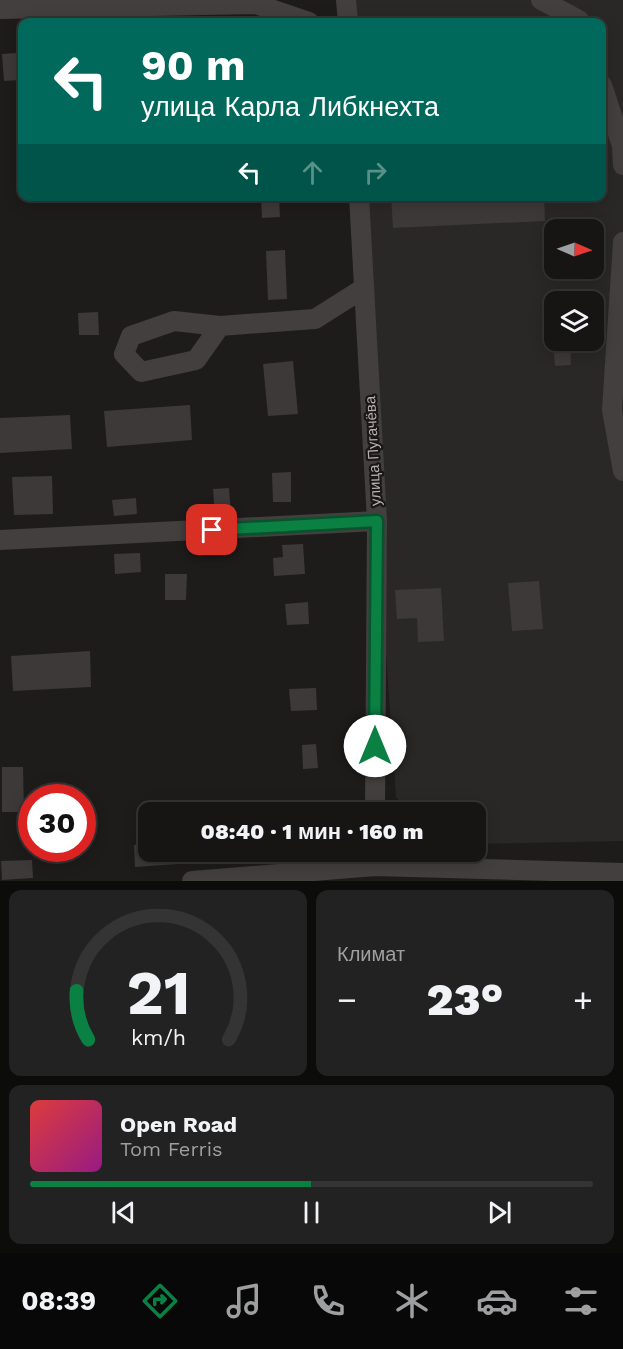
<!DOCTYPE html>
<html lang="ru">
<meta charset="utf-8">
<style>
:root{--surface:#161514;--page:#232222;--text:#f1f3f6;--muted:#9e9fa0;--line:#353434;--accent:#0b8043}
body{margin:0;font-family:"Work Sans",sans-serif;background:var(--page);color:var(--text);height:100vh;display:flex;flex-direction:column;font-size:22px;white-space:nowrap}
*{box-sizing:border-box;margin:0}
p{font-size:20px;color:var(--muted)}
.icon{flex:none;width:33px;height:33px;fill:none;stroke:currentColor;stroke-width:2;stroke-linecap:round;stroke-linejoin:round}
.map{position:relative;height:881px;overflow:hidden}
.sheet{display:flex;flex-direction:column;gap:9px;padding:9px;background:#0c0c0b;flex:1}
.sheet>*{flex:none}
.top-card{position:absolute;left:18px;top:18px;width:588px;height:183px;border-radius:12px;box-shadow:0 3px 15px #0003,0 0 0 2px var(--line);background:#00695c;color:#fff;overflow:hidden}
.needle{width:39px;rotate:92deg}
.buttons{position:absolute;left:544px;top:219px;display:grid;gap:12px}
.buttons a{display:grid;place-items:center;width:60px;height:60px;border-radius:12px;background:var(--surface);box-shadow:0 3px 15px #0003,0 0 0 2px var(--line);font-size:30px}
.speed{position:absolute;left:18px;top:784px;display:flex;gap:12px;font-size:30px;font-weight:700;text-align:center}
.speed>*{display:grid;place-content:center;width:78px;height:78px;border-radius:50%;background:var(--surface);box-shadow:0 3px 15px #0003,0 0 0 2px var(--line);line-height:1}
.speed .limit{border:9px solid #d22;background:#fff;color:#111}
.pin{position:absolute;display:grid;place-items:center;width:51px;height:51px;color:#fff;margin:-26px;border-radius:12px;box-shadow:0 3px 9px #0006}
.me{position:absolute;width:66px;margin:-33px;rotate:0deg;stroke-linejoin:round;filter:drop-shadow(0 0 4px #0008)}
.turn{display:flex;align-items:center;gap:21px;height:126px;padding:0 24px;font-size:27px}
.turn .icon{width:78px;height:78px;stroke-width:2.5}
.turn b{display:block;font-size:42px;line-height:51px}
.lanes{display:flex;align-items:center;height:57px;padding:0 24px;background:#0003;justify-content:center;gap:30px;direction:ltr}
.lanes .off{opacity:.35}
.big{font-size:45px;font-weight:800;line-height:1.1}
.sheet .tile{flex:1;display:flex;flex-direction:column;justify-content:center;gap:9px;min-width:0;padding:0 21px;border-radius:12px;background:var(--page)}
.sheet .dial{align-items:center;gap:0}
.dial svg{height:156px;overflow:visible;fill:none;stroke:var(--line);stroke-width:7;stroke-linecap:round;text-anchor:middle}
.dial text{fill:var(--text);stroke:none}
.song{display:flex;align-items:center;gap:18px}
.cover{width:72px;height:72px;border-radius:9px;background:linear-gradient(135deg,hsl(0 70% 55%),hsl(310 70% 35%))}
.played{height:6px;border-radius:3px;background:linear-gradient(90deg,var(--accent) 50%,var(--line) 50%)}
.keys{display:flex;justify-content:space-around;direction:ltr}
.heat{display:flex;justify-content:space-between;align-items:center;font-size:33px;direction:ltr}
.sheet .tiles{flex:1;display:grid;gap:9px;grid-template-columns:1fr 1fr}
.tile:last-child{grid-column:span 2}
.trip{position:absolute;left:138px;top:802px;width:348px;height:60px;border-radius:12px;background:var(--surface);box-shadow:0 3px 15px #0003,0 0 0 2px var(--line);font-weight:800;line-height:60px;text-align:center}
.dock{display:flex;height:96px;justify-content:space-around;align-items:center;background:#090808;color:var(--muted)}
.dock .icon{width:42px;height:42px}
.dock .selected{color:var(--accent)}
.dock b{font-size:27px;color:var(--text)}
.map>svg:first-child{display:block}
.built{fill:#2a2827;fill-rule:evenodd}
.building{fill:#3c3938}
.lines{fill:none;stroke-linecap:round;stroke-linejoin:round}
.minor{stroke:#433f3e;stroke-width:20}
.route-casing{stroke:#07532c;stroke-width:15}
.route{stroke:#0b8043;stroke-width:10}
.labels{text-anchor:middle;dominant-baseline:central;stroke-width:4.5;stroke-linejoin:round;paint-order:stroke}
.street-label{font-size:15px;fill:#bbafaf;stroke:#181716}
</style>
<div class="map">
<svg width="623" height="881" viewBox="0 0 623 881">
<rect width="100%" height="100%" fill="#1d1c1b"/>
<!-- built -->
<path class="built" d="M340,0h283v841l-147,3v-31h-65l-15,-16 -42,-600 248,-1v-174h-260zM555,230h39v38h-39zM555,302h39v38h-39z"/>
<!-- building -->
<g class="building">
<path d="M18,53l2,27 -16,1 -2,-27z"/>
<path d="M261,196h18l1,21 -18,1z"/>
<path d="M391,196h153l1,25 -152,7z"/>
<path d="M285,250l2,49 -19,1 -2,-49z"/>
<path d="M98,312l1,23h-20l-1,-22z"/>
<path d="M553,340h17l1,25 -16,1z"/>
<path d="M293,361l5,53 -30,2 -5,-52z"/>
<path d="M190,405l2,35 -85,7 -3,-36z"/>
<path d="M70,415l2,34 -72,4v-35z"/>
<path d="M291,472v30h-18l-1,-29z"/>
<path d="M52,476l1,38 -39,1 -2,-38z"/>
<path d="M229,488l2,27 -16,1 -2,-27z"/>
<path d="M136,498l1,16 -23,2 -2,-16z"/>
<path d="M303,544l2,30 -31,2 -1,-18 10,-1 -1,-12z"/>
<path d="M140,553l1,19 -26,2 -1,-20z"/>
<path d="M165,574h22l-1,26h-21z"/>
<path d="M539,581l4,48 -31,2 -4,-48z"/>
<path d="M441,588l3,53 -26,1 -1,-24 -20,1 -2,-29z"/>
<path d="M308,602l1,22 -22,1 -2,-21z"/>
<path d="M90,651l1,36 -78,4 -2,-35z"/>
<path d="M316,688l1,22 -26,1 -2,-22z"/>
<path d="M316,744l2,24 -15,1 -1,-24z"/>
<path d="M2,767h21l1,45h-22z"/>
<path d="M148,844v8h57v10l-70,5 -1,-22z"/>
<path d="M32,860l1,18 -31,2 -1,-19z"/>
</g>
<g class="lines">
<!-- minor -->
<g class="minor">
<path d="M346,0l2,22"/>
<path d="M541,0l38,20 1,2"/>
<path d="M0,9l256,-5 53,18"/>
<path d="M602,85l20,61 1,19"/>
<path d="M359,196l18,325 -2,292"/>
<path d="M623,242l-11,168 11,61"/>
<path d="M220,326l-24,34 -55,12 -17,-18 7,-18 43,-15 46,5 95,-7 49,-31"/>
<path d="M0,540l377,-19"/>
<path d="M192,881l183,-15 248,7"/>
</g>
</g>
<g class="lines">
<!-- route casing -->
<g class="route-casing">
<path id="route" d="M212,530l165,-9 -2,225"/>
</g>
<!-- route -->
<use href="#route" class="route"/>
</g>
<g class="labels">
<!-- street labels -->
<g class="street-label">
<text transform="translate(373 451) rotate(-93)">улица Пугачёва</text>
</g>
</g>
</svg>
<div class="buttons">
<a><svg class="needle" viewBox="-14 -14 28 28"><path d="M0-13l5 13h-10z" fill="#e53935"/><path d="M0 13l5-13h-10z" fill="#9e9fa0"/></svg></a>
<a><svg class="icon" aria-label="layers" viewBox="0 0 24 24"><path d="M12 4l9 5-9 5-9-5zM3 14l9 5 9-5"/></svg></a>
</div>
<div class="speed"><div class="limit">30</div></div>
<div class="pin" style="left:212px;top:530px;background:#d93025"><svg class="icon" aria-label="arrive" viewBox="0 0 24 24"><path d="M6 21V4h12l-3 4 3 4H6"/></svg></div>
<svg class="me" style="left:375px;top:746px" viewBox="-20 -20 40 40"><circle r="19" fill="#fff"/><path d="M0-13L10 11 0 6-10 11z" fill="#0b8043"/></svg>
<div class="trip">08:40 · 1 мин · 160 m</div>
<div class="top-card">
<div class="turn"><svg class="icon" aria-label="left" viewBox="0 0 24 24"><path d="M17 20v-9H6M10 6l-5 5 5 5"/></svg><div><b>90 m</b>улица Карла Либкнехта</div></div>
<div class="lanes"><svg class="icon" aria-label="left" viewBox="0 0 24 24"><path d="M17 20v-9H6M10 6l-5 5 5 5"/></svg><svg class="icon off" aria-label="ahead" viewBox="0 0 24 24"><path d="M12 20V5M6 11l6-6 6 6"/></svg><svg class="icon off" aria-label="right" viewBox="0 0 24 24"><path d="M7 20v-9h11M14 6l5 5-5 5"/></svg></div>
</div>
</div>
<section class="sheet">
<div class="tiles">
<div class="tile dial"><svg viewBox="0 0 100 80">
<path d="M14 69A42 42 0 1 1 86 69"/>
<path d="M14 69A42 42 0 0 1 8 44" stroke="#0b8043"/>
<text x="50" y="56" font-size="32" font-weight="700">21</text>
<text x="50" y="72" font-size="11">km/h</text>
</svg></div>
<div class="tile"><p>Климат</p>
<div class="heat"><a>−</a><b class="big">23°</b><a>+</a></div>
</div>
<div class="tile">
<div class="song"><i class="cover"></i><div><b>Open Road</b><p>Tom Ferris</p></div></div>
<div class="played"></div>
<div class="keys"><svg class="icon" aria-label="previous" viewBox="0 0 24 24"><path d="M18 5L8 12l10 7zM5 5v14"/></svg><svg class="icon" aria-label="pause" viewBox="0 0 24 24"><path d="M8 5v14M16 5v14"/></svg><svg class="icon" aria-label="next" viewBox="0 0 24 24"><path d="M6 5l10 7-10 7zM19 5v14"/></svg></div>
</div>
</div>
</section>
<nav class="dock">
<b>08:39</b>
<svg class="icon selected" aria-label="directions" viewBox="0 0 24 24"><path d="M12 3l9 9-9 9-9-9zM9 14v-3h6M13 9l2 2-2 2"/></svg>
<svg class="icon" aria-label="music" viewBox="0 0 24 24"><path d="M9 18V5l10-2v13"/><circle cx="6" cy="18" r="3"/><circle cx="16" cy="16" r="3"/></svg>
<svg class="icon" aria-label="phone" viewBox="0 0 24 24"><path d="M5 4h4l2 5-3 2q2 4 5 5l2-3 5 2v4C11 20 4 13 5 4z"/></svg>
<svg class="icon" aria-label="climate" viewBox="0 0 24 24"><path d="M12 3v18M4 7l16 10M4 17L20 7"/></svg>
<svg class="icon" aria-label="car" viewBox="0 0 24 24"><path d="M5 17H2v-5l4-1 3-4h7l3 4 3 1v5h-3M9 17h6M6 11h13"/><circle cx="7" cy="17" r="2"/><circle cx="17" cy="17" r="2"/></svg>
<svg class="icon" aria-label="filters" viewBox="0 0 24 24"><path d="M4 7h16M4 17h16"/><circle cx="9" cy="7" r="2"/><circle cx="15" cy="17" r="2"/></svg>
</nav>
